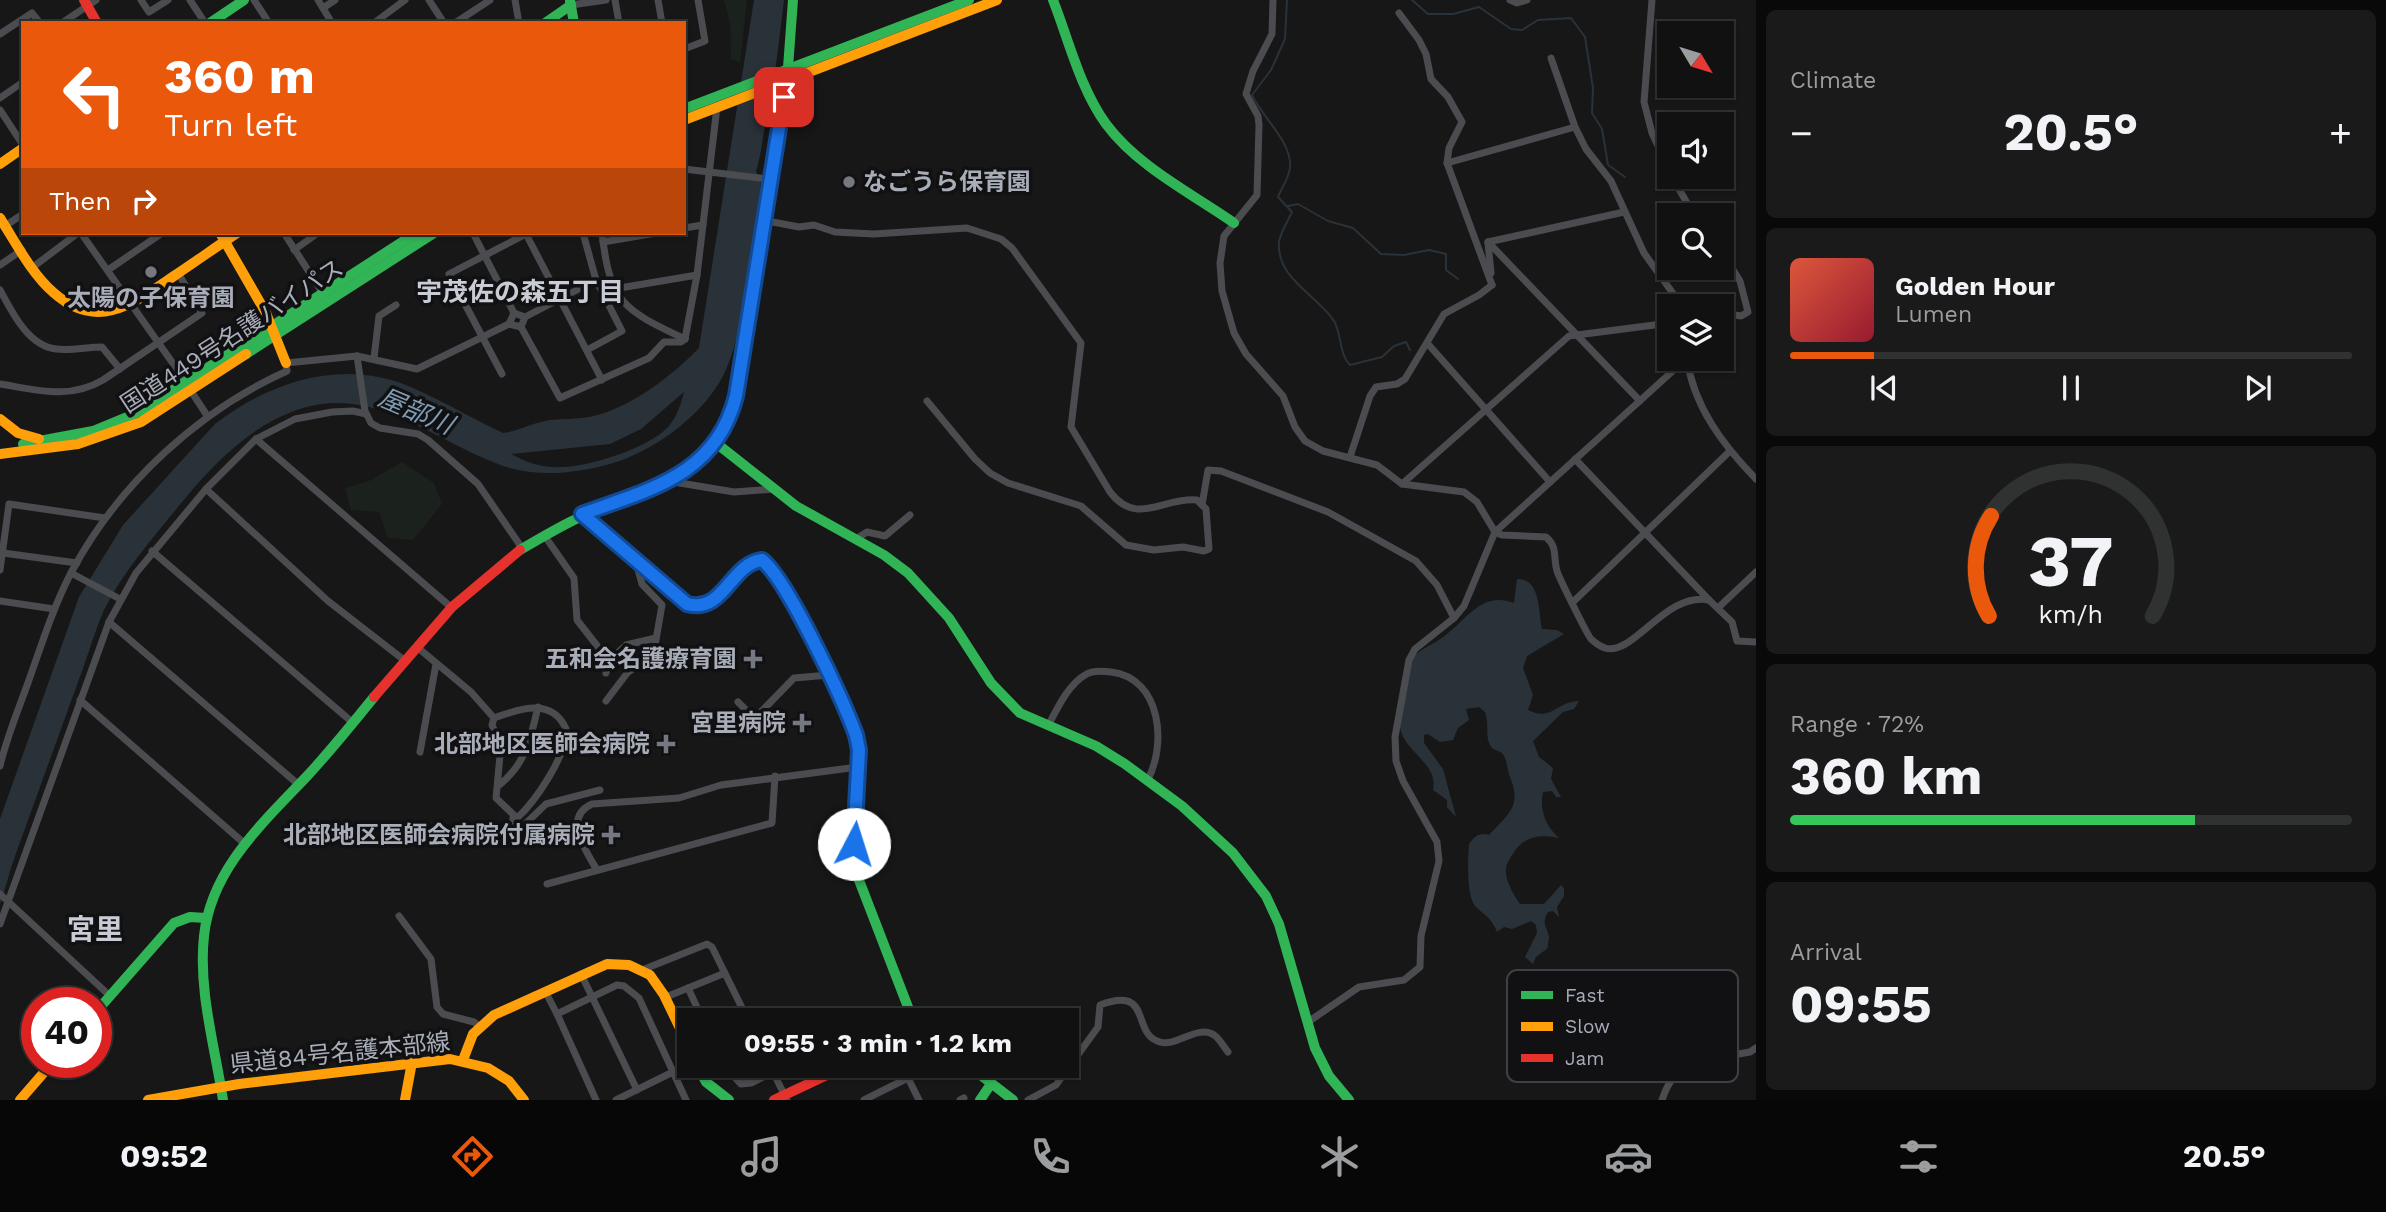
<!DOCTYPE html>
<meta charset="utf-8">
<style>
:root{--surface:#111;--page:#1a1a1a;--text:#f1f3f6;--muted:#9c9d9f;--line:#303131;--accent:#ea580c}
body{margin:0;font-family:"Work Sans","Noto Sans JP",sans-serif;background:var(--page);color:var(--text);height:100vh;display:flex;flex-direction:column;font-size:26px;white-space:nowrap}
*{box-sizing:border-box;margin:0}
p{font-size:23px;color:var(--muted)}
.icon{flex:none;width:38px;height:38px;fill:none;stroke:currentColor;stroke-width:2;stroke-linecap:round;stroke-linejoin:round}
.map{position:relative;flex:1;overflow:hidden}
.drawer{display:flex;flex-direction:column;gap:10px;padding:10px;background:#090909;width:630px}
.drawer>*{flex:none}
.banner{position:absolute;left:21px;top:21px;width:665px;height:214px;border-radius:0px;box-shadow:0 2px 5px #0004,0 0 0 2px var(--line);background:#ea580c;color:#fff;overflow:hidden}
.needle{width:46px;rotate:128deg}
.buttons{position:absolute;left:1657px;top:21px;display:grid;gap:14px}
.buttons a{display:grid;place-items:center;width:77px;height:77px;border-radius:0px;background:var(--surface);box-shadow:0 2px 5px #0004,0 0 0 2px var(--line);font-size:35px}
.speed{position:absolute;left:21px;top:987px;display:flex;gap:14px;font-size:35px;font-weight:700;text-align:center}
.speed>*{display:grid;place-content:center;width:91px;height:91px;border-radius:50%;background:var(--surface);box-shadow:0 2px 5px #0004,0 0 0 2px var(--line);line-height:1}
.speed .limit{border:10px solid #d22;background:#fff;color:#111}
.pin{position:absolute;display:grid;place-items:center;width:60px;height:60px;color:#fff;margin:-30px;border-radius:14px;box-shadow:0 4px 10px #0006}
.me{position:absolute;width:77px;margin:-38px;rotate:5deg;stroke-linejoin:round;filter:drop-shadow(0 0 5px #0008)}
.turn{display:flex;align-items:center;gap:24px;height:147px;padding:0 28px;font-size:32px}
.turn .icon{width:91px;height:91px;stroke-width:2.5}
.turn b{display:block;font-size:49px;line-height:60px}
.then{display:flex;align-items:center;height:66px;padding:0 28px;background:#0003;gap:14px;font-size:26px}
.big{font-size:52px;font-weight:700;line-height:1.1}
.drawer .widget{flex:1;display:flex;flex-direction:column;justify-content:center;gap:10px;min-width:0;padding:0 24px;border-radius:10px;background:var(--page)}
.drawer .dial{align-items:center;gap:0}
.dial svg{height:182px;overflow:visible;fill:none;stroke:var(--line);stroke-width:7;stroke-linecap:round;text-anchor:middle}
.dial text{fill:var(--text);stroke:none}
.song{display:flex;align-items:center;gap:21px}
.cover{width:84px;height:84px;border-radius:10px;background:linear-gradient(135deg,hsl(10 70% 55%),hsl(350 70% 35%))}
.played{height:7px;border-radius:4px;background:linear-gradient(90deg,var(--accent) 15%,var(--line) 15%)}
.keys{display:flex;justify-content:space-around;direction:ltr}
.heat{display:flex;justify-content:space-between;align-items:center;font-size:38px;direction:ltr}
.charge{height:10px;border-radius:5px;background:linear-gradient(90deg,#34c759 72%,var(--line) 0)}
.trip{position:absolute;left:677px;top:1008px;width:402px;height:70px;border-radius:0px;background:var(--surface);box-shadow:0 2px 5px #0004,0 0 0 2px var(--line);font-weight:700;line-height:70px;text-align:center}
.tabs{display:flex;height:112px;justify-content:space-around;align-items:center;background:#070707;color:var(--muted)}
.tabs .icon{width:49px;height:49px}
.tabs .on{color:var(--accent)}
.tabs b{font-size:32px;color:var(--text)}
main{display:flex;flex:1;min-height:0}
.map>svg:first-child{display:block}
.green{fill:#1b211c}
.water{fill:#2a3239;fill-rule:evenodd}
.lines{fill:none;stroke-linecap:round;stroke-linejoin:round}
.stream{stroke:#2a3239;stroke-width:2}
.street{stroke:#4b4c50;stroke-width:7}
.fast{stroke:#30b455;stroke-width:10}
.slow{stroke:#ff9f0a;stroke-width:10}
.jam{stroke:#e5322d;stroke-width:10}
.route-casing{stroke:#114b97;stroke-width:18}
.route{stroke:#1a73e8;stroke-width:12}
.poi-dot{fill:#757880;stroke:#111113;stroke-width:2.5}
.labels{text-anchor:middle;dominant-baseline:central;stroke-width:7;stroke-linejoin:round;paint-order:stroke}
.poi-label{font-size:24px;font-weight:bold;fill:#a8adb8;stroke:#111113;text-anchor:end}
.street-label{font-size:24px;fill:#a8adb8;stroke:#111113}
.neighbourhood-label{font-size:26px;font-weight:bold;fill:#c9ccd4;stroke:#111113}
.water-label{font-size:26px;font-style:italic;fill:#7f9bb3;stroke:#111113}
.quarter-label{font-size:28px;font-weight:bold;fill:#c9ccd4;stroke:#111113}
.key{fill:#111113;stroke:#3e4045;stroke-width:2}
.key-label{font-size:19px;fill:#a8adb8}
</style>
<main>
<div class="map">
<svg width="1756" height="1100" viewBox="0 0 1756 1100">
<rect width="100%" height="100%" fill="#171717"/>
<!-- green -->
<g class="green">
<path d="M724,0h23l-7,62 -9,-3 -1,-36z"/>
<path d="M402,462l32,21 8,21 -29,36 -25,-2 -9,-26 -28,-2 -6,-22 24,-7z"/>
</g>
<!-- water -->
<g class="water">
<path d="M754,0h30c-5,40 -9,80 -17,118 -5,18 -5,35 -11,53l5,12c-9,57 -13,142 -38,193 -21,40 -70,76 -113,88 -37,10 -76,14 -112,0 -85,-33 -142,-96 -238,-36 -31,20 -59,50 -82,79 -27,33 -55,65 -74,103 -10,23 -17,49 -26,72 -21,58 -42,116 -63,174 -6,16 -9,32 -15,48v-85l79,-222 44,-72 92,-101c54,-42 125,-65 191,-39 32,13 65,33 97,48 15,-2 27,-9 42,-12 16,-3 32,-1 49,-5 37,-9 78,-40 105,-68zM684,392c-3,12 -7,25 -16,35 -20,22 -87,43 -116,40 -16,-1 -28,-6 -41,-13l99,-10 31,-15z"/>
<path d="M1517,579c24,0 21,32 25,50l15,1 7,4 -37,22 -4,12 10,27 -5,15c24,12 27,-8 51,-9l-5,8 -11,3 -30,29 6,16 14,11 -2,11 10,18h-5l-4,-6 -9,1c-4,18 3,35 16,46 -19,-4 -34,-2 -45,14 -4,7 -9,12 -8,21 1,11 8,22 14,31h24l17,-19 3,3v8l-7,11 2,10 -6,-6 -5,1c-7,11 -1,15 1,25 0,4 -2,7 -1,11l-12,9 -3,7 -8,-7 12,-24 -1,-8 -5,-4 -19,8 -8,-2 -7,5c-5,-13 -11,-16 -21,-25 -10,-10 -8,-48 -7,-63 6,-8 10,-12 20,-9 22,-24 33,-29 20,-61 -2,-7 -2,-15 -7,-21 -3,-2 -7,-3 -10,-5 -8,-10 -2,-24 -7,-36l-6,-5 -13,2 3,11 -11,8 -5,12 -13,2 -12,-8 -4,1v8l19,26 13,48 -9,-10v-7l-14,-10c6,-28 -32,-39 -33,-65 -1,-21 8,-46 12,-66 7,-10 21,-14 31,-22 22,-15 38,-47 71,-34z"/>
</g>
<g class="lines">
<!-- stream -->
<g class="stream">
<path d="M1287,0l-2,39 -14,31 -19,25c10,22 40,47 38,72 0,9 -9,22 -12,30l14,15c-4,9 -12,21 -13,30 -3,36 38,53 55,79 8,14 5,33 16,44l32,-8 12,-11 12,-4 4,8"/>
<path d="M1412,0l16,14h25l26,-7 32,22 11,1 16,-10 33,-2 14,19 8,51 -1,25 10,16 6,36 17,12"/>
<path d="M1288,206l10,-2 30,17 25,7 28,26 23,1 25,-5 17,4v16l12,9"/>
</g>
<!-- street -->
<g class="street">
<path d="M141,0l8,12 19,-12"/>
<path d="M190,0l15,23"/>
<path d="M254,0l15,23"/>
<path d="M318,0l14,23"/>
<path d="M429,0l15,23"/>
<path d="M515,0l4,23"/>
<path d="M615,0l4,23"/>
<path d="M658,0l4,23"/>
<path d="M1273,0l-1,34 -19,37 -7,23 12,22 1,9 -2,70 -33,41 -4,27 2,28 12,42 12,21 37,42 12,31 10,14 18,10 54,14 25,19 62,8 13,10 18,30 7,3 44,2c12,10 7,21 11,34 2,7 31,65 34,68 3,3 10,8 14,9 28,9 61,-57 104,-48"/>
<path d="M1510,0l7,3 10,-3"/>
<path d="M1652,0l-8,102 8,31 18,38"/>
<path d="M571,5l35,-5"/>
<path d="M323,8l12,-8"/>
<path d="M1399,13l20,27 7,14 5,25 17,18 14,25 -13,26 -2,15 45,122"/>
<path d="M62,23l34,-23"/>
<path d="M374,23l31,-23"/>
<path d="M455,23l35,-23"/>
<path d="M0,34l32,-21 8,10"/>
<path d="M684,49l21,-8 -7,-41"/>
<path d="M1551,58l24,69 11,22 25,32 33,72 38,53"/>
<path d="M0,98l23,-16"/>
<path d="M0,110l23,35"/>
<path d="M1447,163l128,-36"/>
<path d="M684,169l84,10"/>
<path d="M1672,177l22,38"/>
<path d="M762,220l37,7 15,-2 21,7 39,2 93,-6 34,11 11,9 69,95 -10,84 39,65c27,35 52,5 87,8l9,9 3,40 -5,2 -21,-4 -29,3 -28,-5 -45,-39 -73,-23 -18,-10 -15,-14 -48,-58"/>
<path d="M5,226l18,-12"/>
<path d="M684,228l19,-3"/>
<path d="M81,233l105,149"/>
<path d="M284,233l38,59"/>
<path d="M473,233l41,80"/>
<path d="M583,233l13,47 26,51 -35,19"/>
<path d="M602,233c8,71 22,77 83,106"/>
<path d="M526,234l76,146"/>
<path d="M603,242l53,-9"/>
<path d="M1488,242l152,159"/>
<path d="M1488,242l136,-30"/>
<path d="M1488,243l3,30"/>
<path d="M294,250l24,-17"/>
<path d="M1722,252l18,29 8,31 -7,4 -19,-3"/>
<path d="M0,265l22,-15"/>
<path d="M33,267l45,-34"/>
<path d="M108,270l54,-37"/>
<path d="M614,289l83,-14"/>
<path d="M0,290c12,22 28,56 56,59 15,2 31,-2 46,-2l18,22"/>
<path d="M525,317l-11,-4 -5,11 12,3 4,-10 71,-37"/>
<path d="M521,327l39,71 89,-40 15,-16h17l4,-3"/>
<path d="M685,339l12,-64 20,-168"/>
<path d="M1428,344l122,138"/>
<path d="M357,356l8,55 6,12 9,5 38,6 10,6 50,44 44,64"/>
<path d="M374,358l5,-42 17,-11"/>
<path d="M1687,359c7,48 36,86 69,120"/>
<path d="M502,374l-53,-100 79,-41"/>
<path d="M0,384c37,6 69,16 103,-4l99,-67 -24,-40"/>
<path d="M191,391l17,26"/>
<path d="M256,439l196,169"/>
<path d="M1350,457l20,-61 6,-9 21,-3 8,-5 39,-65 35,-19 13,-10"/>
<path d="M1575,459l134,141 23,22 5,19 19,1"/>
<path d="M668,481l66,11 41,-3"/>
<path d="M1402,484l167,-148 101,-13"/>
<path d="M206,489l122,112 76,59"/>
<path d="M1202,505l6,-35 13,1 107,41 88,49 21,24 17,33"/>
<path d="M544,535l30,43 3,42 32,41 -3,12"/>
<path d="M856,539l11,-7 18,4 25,-21"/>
<path d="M152,551l200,171"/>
<path d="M3,553l74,10"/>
<path d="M0,570l9,-66 96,14"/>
<path d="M71,573l49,26"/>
<path d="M0,601l54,8"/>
<path d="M1573,602l156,-150"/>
<path d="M1719,607l37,-35"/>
<path d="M109,622l190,163"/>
<path d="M417,647l54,45 23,26 -2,7 9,20 -5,53 21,20c18,-16 51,-64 49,-89 -14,-32 -47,-20 -72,-11"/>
<path d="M609,661l17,-16 30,-7"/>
<path d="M80,700l165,144"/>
<path d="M606,701l22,-29 25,-15 9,-52 -20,-21 -6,-22"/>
<path d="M738,702l12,12 8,1 36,-37 35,-3"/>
<path d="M1048,726c9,-17 20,-41 37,-51 7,-5 18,-4 26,-3 51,6 56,74 36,109"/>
<path d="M420,752l16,-88"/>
<path d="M0,766c7,-30 19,-58 29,-86 13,-37 25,-75 43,-109 47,-87 126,-160 215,-200l-1,-8 71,-7 60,13 92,-45"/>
<path d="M498,786c28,-22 32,-46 40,-79"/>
<path d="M513,818v6l7,5 26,-25 54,-14"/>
<path d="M597,870c-11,-19 -35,-53 -5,-66l87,-6 42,-13 137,-18"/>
<path d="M547,884l225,-61 3,-47"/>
<path d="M0,894l110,102"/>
<path d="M399,916l32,43 6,48 6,7 31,8 5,4"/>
<path d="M0,924l109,-302 27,-49 70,-84 50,-50 39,-20 37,-7 21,-1 13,3"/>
<path d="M642,970l65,-26 5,3 36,73"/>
<path d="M581,974l56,116"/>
<path d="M688,988l15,32"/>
<path d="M545,991l12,23"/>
<path d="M666,997l59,-24"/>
<path d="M1308,1022l51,-35 45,-7 16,-13 1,-31 18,-75 -2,-19 -34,-61 -7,-20 -1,-24 14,-77 6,-11 39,-31 10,-12 31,-74 191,-173"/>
<path d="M724,1066l17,18 10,-1 22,-11"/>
<path d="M770,1066l17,34"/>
<path d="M902,1066l17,34"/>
<path d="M596,1100l-39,-86 60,-29 7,1 15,12 47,102"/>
<path d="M616,1100l57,-28"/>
<path d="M864,1100l68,-34"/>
<path d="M960,1100l4,-2"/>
<path d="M1028,1100l28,-15 42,-58 2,-22c54,-20 30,29 60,37 17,5 38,-18 54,-7 5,3 10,12 14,17"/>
<path d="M1662,1100c15,-47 48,-40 88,-48l6,-4"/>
</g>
<!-- fast -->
<g class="fast">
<path d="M1053,0c16,41 27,88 53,124 32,43 85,69 128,99"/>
<path d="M570,1l4,22"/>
<path d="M210,23l34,-23"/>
<path d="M545,23l26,-18"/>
<path d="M684,109l285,-109"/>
<path d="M246,354l188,-121"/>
<path d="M716,443l80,63 88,49 24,18 41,45 42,65 29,30 76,33 29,18 57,42 51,47 33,43 13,28 36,124 14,28 20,24"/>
<path d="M23,444l70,-13 46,-19 277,-179"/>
<path d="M582,514l105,90c36,3 44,-34 75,-44 36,38 87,138 97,190l-5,94 3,31 56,145"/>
<path d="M520,550c17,-10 34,-20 52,-29 45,-21 97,-32 133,-68 15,-16 22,-37 30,-57l52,-315 6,-81"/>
<path d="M96,1012l78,-89 16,-6 16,1"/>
<path d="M697,1066l9,16 23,18"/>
<path d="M969,1066l44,34"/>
<path d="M223,1100c-8,-53 -25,-110 -19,-164 7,-68 61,-115 105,-162 23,-25 44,-51 65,-77"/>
<path d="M980,1100l11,-16"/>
</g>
<!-- slow -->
<g class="slow">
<path d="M684,120l313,-120"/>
<path d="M0,164l23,-16"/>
<path d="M0,218c16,25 31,55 54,75 44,39 80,10 120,-17 21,-14 42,-29 63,-43"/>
<path d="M220,233l46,80 20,50"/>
<path d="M0,419l18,14 21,6"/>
<path d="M0,454l78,-10 63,-22 105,-68"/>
<path d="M463,1060l10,-26 21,-19 113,-51 22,1 21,10 14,20 26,54"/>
<path d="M20,1100l33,-38"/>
<path d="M148,1100l91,-16 211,-25 38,9 21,13 15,19"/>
<path d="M405,1100l7,-38"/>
</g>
<!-- jam -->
<g class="jam">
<path d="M84,0l13,23"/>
<path d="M374,697l78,-90 68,-57"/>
<path d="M774,1100l72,-34"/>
</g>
</g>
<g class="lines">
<!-- route casing -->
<g class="route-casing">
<path id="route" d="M784,97l-48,299c-20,79 -85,93 -154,118l105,90c37,10 43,-40 75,-44 25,19 81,140 94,175l3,15 -5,94"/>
</g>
<!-- route -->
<use href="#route" class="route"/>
</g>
<!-- markers -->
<g class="poi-dot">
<circle cx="849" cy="182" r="7"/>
<circle cx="151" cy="272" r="7"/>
<path d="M749.5 648.5h7v7h7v7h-7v7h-7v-7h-7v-7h7z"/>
<path d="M798.5 712.5h7v7h7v7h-7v7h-7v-7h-7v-7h7z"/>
<path d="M662.5 733.5h7v7h7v7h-7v7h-7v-7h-7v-7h7z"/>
<path d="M607.5 824.5h7v7h7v7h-7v7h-7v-7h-7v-7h7z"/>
</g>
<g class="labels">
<!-- poi labels -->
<g class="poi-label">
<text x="863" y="182" text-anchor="start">なごうら保育園</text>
<text x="151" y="298" text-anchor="middle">太陽の子保育園</text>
<text x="737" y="659">五和会名護療育園</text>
<text x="786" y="723">宮里病院</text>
<text x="650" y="744">北部地区医師会病院</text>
<text x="595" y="835">北部地区医師会病院付属病院</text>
</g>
<!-- street labels -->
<g class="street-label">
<text transform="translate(232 336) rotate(-33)">国道449号名護バイパス</text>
<text transform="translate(340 1053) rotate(-6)">県道84号名護本部線</text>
</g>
<!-- neighbourhood labels -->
<g class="neighbourhood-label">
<text x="520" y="292">宇茂佐の森五丁目</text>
</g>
<!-- water labels -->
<g class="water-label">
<text transform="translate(416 411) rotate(23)">屋部川</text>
</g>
<!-- quarter labels -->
<g class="quarter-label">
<text x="95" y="929">宮里</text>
</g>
</g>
<!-- legend -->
<rect x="1507" y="970" width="231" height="112" rx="10" class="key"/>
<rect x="1521" y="991" width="32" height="8" fill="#30b455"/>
<rect x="1521" y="1022" width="32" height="9" fill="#ff9f0a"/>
<rect x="1521" y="1054" width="32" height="8" fill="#e5322d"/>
<g class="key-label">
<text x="1565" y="1002">Fast</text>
<text x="1565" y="1033">Slow</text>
<text x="1565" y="1065">Jam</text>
</g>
</svg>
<div class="buttons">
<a><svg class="needle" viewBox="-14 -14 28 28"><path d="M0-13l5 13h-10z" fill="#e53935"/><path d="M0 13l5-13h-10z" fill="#9c9d9f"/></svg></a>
<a><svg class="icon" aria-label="sound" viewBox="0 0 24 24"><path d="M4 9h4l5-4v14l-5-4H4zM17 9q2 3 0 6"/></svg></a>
<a><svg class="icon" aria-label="search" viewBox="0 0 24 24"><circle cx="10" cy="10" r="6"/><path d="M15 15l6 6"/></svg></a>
<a><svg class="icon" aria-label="layers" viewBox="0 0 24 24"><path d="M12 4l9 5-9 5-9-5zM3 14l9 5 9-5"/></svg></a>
</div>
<div class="speed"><div class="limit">40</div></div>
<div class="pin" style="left:784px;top:97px;background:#d93025"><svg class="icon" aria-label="arrive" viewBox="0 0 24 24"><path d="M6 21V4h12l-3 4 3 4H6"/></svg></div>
<svg class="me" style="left:854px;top:844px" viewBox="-20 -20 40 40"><circle r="19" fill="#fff"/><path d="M0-13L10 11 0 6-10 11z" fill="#1a73e8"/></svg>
<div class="trip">09:55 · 3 min · 1.2 km</div>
<div class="banner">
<div class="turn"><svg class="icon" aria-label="left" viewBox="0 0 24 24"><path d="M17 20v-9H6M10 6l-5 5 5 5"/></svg><div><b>360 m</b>Turn left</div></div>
<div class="then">Then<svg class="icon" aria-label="right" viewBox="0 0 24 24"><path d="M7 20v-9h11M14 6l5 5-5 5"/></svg></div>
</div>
</div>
<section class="drawer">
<div class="widget"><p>Climate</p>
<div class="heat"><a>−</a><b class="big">20.5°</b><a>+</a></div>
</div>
<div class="widget">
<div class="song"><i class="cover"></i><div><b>Golden Hour</b><p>Lumen</p></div></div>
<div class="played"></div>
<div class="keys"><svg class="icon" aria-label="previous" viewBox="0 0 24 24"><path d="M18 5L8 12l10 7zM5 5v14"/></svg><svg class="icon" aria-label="pause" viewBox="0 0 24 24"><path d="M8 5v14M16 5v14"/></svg><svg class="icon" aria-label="next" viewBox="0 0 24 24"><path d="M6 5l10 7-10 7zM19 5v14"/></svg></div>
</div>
<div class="widget dial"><svg viewBox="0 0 100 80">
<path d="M14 69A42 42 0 1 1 86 69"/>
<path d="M14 69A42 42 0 0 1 15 25" stroke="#ea580c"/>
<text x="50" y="56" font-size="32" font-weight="700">37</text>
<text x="50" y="72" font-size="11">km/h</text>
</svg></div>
<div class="widget"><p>Range · 72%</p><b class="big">360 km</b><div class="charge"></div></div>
<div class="widget"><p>Arrival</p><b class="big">09:55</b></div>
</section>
</main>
<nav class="tabs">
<b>09:52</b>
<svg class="icon on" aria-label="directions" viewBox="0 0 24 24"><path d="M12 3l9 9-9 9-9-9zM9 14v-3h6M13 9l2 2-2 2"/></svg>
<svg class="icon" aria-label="music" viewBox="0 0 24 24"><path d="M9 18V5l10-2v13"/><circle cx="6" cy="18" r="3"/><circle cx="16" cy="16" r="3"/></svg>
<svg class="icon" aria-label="phone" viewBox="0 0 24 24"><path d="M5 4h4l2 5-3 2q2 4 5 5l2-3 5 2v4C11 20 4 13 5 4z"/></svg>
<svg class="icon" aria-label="climate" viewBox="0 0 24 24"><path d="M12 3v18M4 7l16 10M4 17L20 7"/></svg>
<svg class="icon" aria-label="car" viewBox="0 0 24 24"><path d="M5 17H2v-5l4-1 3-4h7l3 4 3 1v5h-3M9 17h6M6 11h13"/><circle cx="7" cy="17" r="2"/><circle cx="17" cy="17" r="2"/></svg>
<svg class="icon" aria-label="filters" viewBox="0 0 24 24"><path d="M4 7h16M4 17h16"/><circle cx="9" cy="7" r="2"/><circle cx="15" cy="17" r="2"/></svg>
<b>20.5°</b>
</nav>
